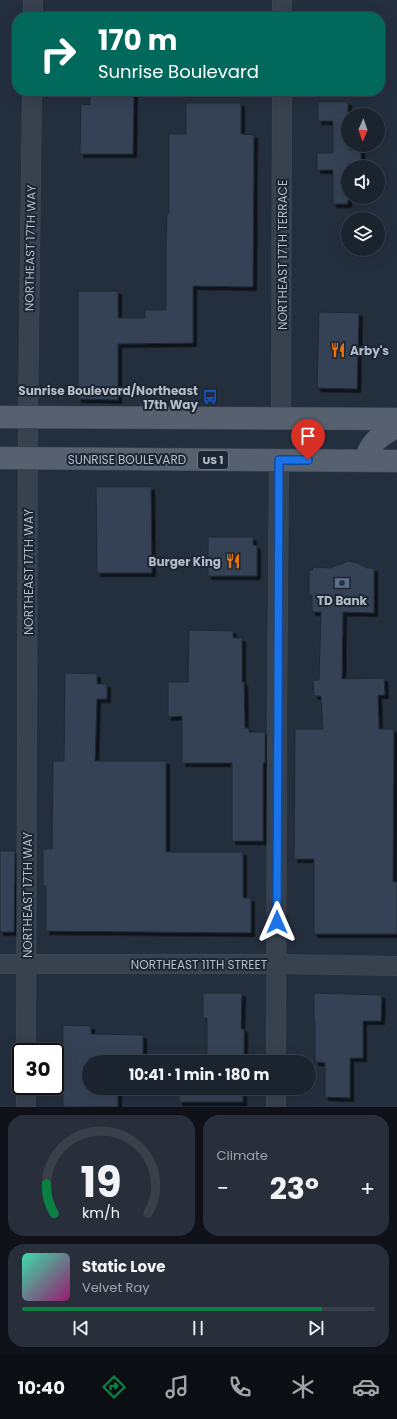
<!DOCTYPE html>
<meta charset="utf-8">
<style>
:root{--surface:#1b232e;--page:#282f3a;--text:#f1f3f6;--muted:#a0a4aa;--line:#39404a;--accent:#0b8043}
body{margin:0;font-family:Poppins,sans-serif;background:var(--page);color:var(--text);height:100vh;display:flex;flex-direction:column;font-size:15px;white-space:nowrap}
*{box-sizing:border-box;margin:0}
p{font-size:13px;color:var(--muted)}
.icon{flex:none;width:22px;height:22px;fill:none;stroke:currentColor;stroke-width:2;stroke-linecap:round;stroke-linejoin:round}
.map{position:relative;height:1107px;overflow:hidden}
.sheet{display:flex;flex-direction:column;gap:8px;padding:8px;background:#0f1319;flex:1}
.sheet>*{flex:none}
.guide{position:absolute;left:12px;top:12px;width:373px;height:84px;border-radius:16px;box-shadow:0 4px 16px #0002,0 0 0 1px var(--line);background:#00695c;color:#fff;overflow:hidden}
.needle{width:26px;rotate:182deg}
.controls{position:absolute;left:341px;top:108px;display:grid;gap:8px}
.controls a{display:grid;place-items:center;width:44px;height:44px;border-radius:50%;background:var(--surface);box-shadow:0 4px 16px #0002,0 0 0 1px var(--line);font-size:20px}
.speed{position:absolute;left:12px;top:1043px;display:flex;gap:8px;font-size:20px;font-weight:700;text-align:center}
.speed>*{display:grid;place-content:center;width:52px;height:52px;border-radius:50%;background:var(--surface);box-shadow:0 4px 16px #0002,0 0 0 1px var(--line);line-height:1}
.speed .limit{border:2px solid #111;border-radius:6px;background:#fff;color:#111}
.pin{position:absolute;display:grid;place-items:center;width:34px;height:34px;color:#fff;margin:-41px -17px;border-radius:50% 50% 50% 0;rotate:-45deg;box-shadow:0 0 4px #0007}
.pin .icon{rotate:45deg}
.me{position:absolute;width:44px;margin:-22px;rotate:0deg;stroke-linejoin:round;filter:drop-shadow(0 0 3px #0008)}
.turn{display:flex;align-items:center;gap:14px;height:84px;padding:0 20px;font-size:18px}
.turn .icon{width:52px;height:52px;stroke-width:2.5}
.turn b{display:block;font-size:28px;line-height:34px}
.big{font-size:30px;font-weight:700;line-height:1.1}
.sheet .tile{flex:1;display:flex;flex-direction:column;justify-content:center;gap:6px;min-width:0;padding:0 14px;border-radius:16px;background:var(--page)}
.sheet .dial{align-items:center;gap:0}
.dial svg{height:104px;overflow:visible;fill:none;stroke:var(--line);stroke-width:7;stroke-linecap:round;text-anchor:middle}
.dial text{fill:var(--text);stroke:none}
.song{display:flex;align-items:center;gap:12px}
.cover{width:48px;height:48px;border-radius:6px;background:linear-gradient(135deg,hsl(160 70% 55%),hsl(320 70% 35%))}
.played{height:4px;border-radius:2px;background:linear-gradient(90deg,var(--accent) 85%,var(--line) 85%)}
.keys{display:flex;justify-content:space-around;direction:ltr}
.heat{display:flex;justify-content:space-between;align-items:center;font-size:22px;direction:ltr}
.sheet .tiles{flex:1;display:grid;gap:8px;grid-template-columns:1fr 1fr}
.tile:last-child{grid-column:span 2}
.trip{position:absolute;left:82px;top:1055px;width:234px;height:40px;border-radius:20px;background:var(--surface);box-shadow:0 4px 16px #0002,0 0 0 1px var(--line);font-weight:700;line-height:40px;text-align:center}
.tab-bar{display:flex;height:64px;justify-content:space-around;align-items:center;background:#0b0e12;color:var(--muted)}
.tab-bar .icon{width:28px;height:28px}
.tab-bar .active{color:var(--accent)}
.tab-bar b{font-size:18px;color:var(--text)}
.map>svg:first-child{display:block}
.building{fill:#364354;stroke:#1f2835;filter:url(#shadow)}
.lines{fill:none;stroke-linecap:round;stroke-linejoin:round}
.street-casing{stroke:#414a57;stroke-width:20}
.primary-casing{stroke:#414a57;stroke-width:23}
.street{stroke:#38414e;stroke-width:19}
.primary{stroke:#56606e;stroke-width:22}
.route-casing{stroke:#114b97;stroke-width:10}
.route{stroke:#1a73e8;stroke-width:7}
.labels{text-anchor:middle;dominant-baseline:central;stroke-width:4;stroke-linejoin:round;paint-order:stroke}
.shield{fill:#1d2633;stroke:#878f9c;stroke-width:1}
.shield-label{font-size:11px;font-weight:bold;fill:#b4bcc9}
.street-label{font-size:12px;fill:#b4bcc9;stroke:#1d2633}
.poi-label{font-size:12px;font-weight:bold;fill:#b4bcc9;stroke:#1d2633;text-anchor:end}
</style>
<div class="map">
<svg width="397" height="1107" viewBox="0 0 397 1107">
<defs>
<filter id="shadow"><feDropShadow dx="3.5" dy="3.5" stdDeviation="0" flood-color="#0009"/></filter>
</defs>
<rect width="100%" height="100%" fill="#242f3e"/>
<!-- building -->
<g class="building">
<path d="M90,91h44l-1,63h-53l1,-50 9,1z"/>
<path d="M318,102h30v43h2v5h11v14h-13v40h-15v-34h-16v-17h16v-32h-15z"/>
<path d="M186,103h55v31l13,1 -1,152 -60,-1v57l-75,1v56l-40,-1v-108h40v27h27v-8h21v-63l1,-34h2v-79h17z"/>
<path d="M319,312l40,1 -2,76 -40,-1z"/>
<path d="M96,487h55l1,86h-55z"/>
<path d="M208,537h45v8l4,1v30h-49z"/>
<path d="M349,561l8,2 10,5h7v45l-31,-1 -1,67 42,-1 1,17h-7l1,34h15l-1,153h4v52h-83v-75h-20l1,-130h28l-2,-33h-7l-1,-16h6l2,-68h-9v-17h-3v-25h4l-1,-3 18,1z"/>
<path d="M189,630l44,1v7h9v44h2l1,46h4v4h16v31h-2v78h-31v-78h-50v-47l-14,1v-35h20z"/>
<path d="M65,673l32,1v10h10v15h-10l-2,62h71v91h77v46h8v35l-205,-2v-45h-3v-37h9l1,-88h11z"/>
<path d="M0,851h15l-1,81h-14z"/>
<path d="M203,993h39l-1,36h3v33l-37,-1v-43h-4z"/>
<path d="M314,993l68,2 -1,26h-18v37h-13v40l-25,-1v-34l-10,-1v-42h-1z"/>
<path d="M63,1025l28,1v8l52,1v26l-54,-1v28h29v19h-55z"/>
<rect x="179" y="1088" width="64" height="14"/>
</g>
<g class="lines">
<!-- street casing -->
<g class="street-casing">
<g id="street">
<path d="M33,17v-17"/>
<path d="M282,17v-17"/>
<path d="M281,419l1,-328"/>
<path d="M0,964h276l121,2"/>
<path d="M26,1052l2,-634 4,-327"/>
<path d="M276,1062l1,-340 2,-262"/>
<path d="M26,1107v-21"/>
<path d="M276,1107v-19"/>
</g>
</g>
<!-- primary casing -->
<g class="primary-casing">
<g id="primary">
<path d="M0,417l397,2"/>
<path d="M0,458l397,3"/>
<path d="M365,460c7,-20 14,-23 32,-34"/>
</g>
</g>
<!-- street -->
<use href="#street" class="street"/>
<!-- primary -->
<use href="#primary" class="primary"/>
</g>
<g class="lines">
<!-- route casing -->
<g class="route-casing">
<path id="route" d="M277,922l2,-462h29"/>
</g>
<!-- route -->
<use href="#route" class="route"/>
</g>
<!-- icons -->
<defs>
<g id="restaurant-bare" transform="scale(1.2)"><path d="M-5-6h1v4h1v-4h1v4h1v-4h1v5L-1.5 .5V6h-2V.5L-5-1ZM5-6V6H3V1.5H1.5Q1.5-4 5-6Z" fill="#e8710a" stroke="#1d2633" stroke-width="2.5" paint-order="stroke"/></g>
<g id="bus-bare" transform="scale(1.2)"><path d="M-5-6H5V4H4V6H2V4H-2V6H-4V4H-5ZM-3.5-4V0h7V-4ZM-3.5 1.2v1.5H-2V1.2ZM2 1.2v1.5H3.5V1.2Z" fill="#1a4fb4" stroke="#1d2633" stroke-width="2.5" paint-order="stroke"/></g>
<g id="bank-bare" transform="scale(1.2)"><path d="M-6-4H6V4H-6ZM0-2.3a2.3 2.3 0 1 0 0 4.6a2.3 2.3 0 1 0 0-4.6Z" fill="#5c6f8a" stroke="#1d2633" stroke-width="2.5" paint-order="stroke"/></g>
</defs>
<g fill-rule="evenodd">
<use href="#restaurant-bare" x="338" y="350"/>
<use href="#bus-bare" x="210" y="397"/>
<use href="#restaurant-bare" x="233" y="561"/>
<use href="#bank-bare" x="342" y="583"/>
</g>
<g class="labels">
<!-- shield labels -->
<rect class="shield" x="198" y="451" width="30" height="18" rx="3"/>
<g class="shield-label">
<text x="213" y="460">US 1</text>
</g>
<!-- street labels -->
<g class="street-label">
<text transform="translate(30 248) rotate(-89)">NORTHEAST 17TH WAY</text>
<text transform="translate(282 255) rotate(-90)">NORTHEAST 17TH TERRACE</text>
<text x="127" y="459">SUNRISE BOULEVARD</text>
<text transform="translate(28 572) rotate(-90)">NORTHEAST 17TH WAY</text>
<text transform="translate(27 895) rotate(-90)">NORTHEAST 17TH WAY</text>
<text x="199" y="964">NORTHEAST 11TH STREET</text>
</g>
<!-- poi labels -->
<g class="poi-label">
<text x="350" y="350" text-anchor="start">Arby's</text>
<text x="198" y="390">Sunrise Boulevard/Northeast<tspan x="198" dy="14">17th Way</tspan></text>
<text x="221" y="561">Burger King</text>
<text x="342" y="600" text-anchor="middle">TD Bank</text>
</g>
</g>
</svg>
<div class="controls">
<a><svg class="needle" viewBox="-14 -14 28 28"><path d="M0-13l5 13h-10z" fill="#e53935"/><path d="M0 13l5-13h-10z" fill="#a0a4aa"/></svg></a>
<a><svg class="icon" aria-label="sound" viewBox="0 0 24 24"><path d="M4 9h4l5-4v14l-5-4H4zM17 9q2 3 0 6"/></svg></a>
<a><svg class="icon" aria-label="layers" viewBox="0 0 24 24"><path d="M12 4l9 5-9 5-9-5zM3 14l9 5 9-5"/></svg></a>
</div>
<div class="speed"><div class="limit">30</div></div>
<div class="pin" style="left:308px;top:460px;background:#d93025"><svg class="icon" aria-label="arrive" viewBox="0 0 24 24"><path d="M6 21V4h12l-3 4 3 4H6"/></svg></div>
<svg class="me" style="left:277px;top:922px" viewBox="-20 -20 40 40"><path d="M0-17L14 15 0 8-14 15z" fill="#1a73e8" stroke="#fff" stroke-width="4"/></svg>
<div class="trip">10:41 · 1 min · 180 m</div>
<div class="guide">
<div class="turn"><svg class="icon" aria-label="right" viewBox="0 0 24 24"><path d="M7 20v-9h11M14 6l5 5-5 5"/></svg><div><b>170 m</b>Sunrise Boulevard</div></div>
</div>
</div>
<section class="sheet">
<div class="tiles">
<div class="tile dial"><svg viewBox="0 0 100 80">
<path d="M14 69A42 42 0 1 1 86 69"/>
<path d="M14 69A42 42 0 0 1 8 46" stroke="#0b8043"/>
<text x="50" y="56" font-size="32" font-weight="700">19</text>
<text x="50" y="72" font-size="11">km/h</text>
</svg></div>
<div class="tile"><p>Climate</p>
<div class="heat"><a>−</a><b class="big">23°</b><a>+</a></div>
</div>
<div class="tile">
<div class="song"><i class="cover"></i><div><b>Static Love</b><p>Velvet Ray</p></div></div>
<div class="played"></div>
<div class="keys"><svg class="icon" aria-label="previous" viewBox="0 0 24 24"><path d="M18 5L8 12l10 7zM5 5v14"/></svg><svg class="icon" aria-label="pause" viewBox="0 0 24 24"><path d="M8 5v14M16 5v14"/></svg><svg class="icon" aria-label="next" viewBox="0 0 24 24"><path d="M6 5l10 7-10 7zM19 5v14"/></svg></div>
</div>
</div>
</section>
<nav class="tab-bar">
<b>10:40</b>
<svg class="icon active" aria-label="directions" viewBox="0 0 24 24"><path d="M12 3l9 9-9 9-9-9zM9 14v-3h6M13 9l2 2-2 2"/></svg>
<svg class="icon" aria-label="music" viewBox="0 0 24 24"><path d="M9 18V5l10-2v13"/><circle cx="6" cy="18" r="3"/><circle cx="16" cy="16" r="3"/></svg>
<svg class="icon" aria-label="phone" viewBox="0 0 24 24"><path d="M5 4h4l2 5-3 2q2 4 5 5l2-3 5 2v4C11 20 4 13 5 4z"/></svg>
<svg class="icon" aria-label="climate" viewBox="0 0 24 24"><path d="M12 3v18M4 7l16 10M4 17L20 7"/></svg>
<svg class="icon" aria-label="car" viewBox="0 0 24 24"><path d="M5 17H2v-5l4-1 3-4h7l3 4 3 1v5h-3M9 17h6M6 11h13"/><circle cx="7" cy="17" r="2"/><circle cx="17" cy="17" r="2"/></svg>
</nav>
